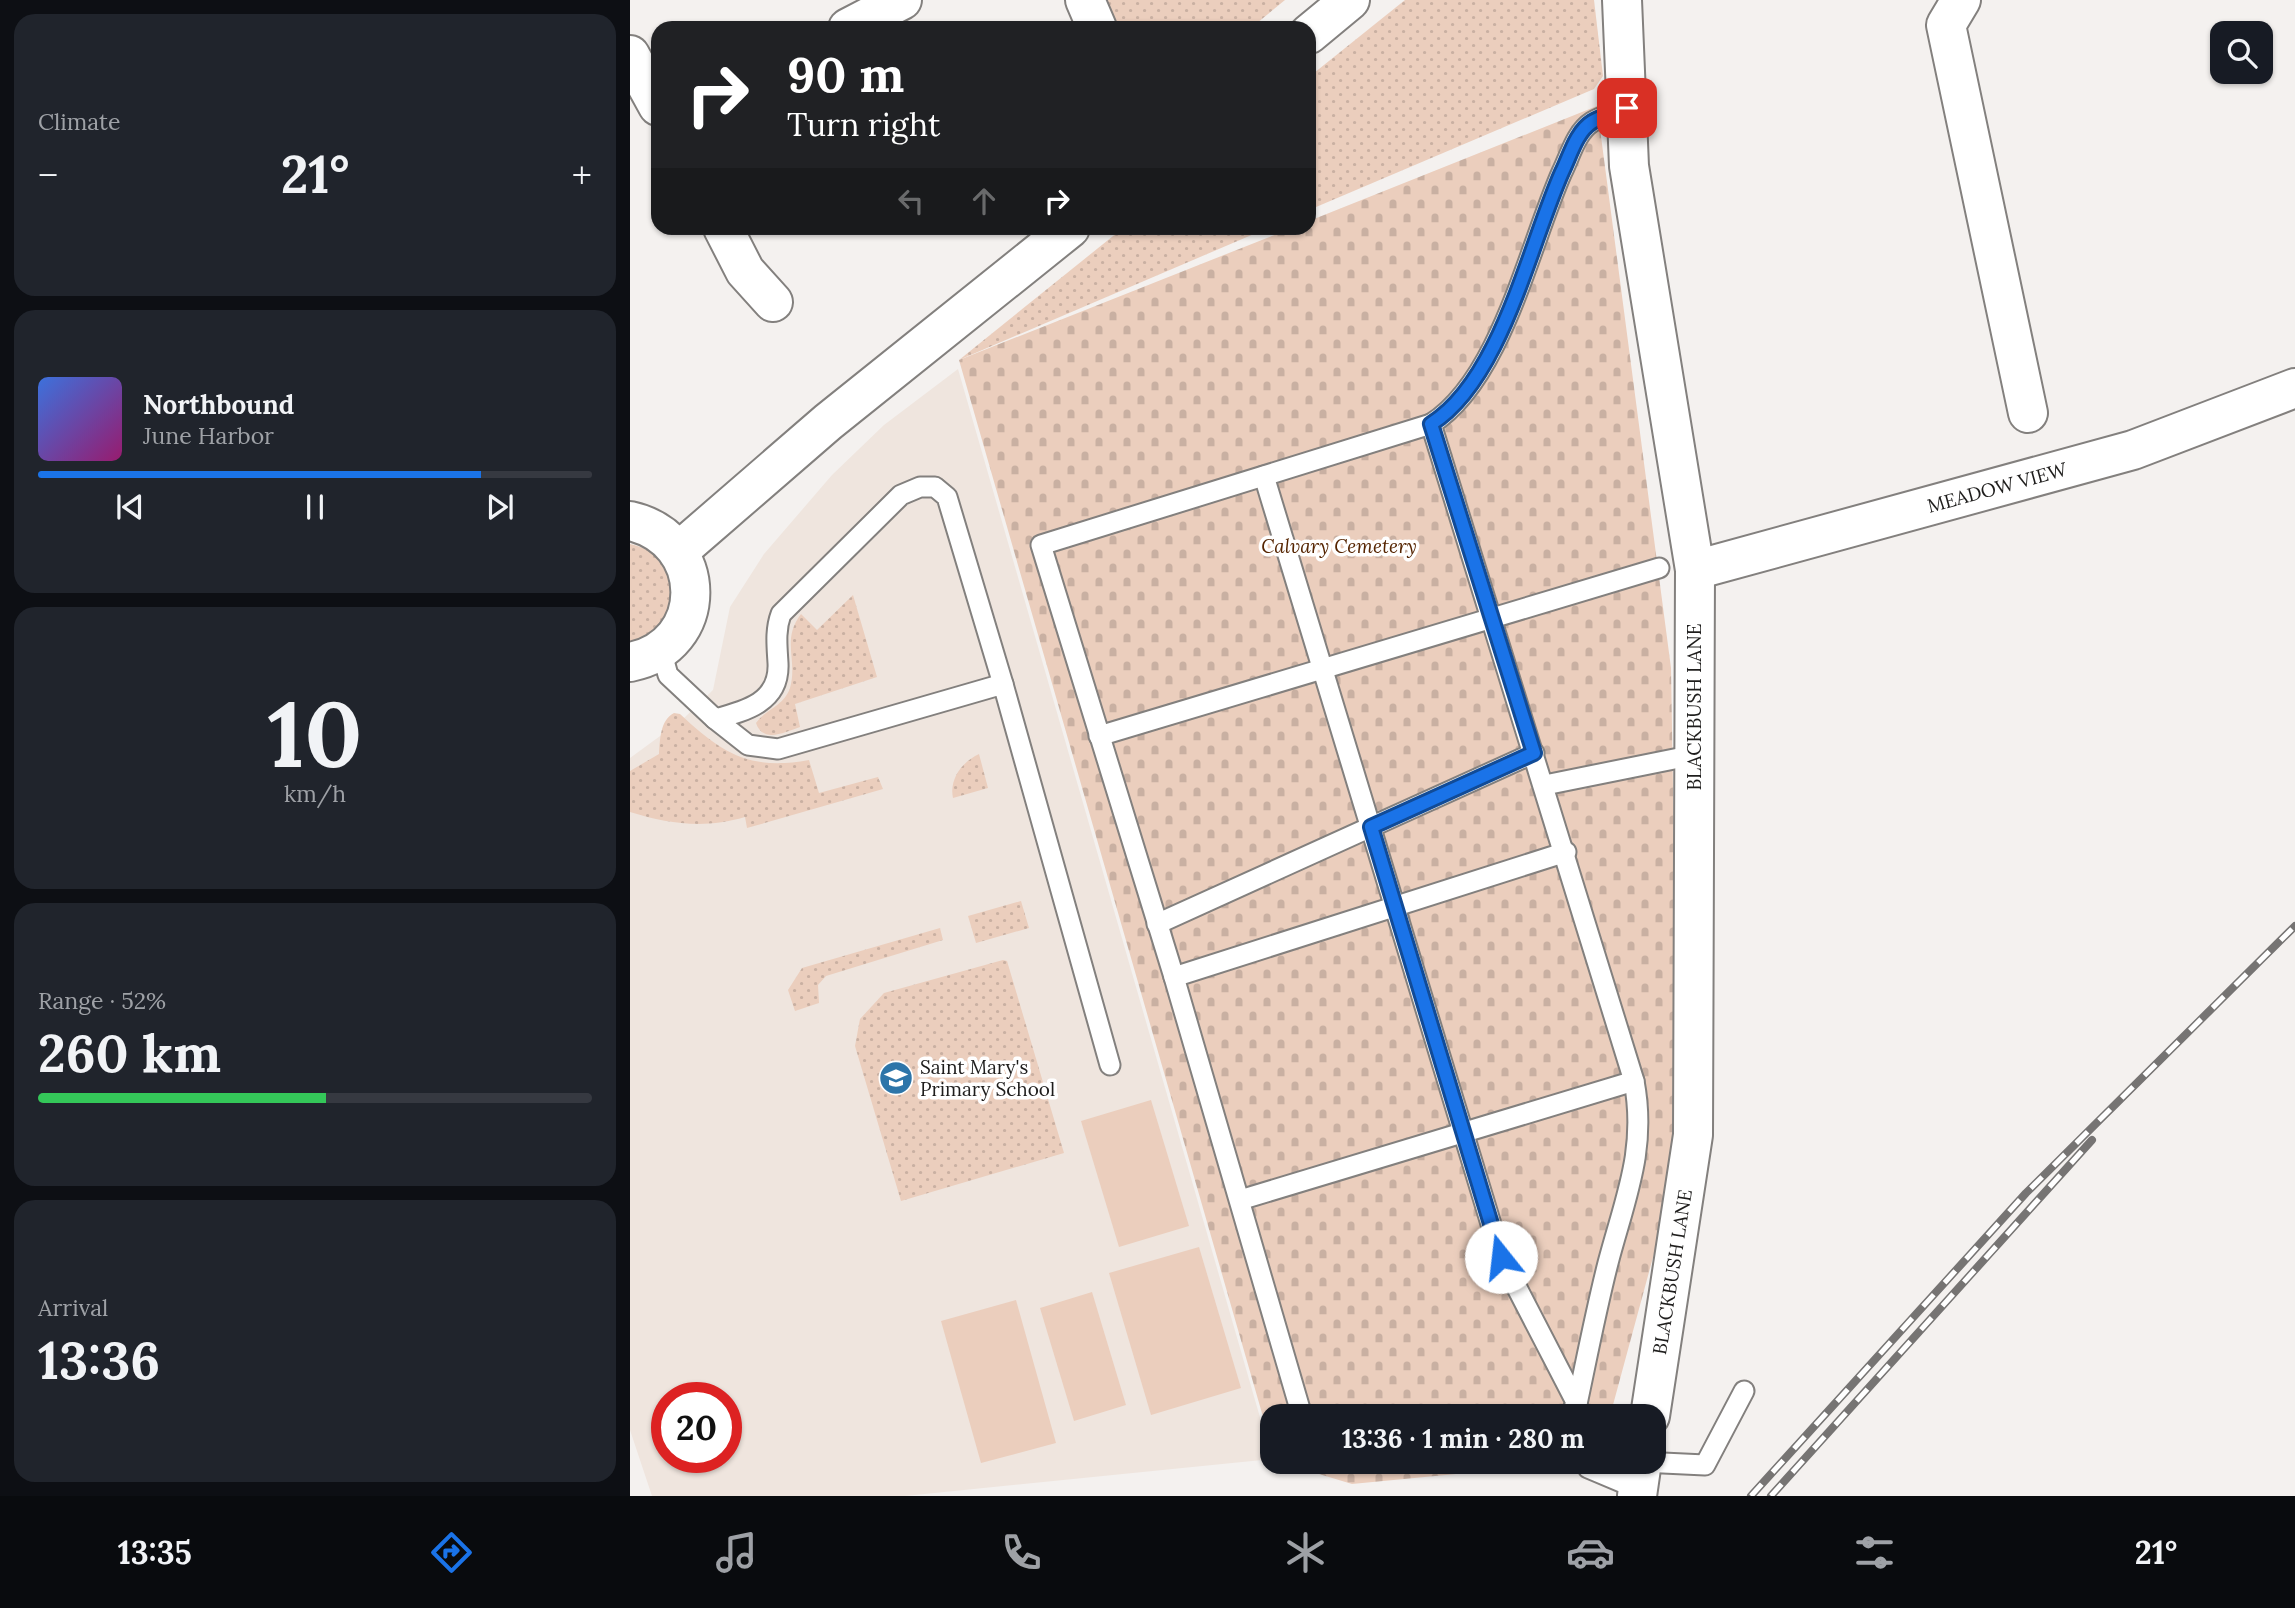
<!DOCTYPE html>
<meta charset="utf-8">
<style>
:root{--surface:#171b24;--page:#20242c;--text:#f1f3f6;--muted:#9ea1a6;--line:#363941;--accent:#1a73e8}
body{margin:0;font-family:Lora,serif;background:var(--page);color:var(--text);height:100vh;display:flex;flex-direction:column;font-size:26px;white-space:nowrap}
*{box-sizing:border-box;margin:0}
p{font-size:23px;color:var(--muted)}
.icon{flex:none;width:38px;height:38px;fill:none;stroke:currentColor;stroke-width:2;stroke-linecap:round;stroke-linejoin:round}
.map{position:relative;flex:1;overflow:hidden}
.details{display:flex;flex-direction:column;gap:14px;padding:14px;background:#0d0f14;width:630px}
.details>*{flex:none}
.banner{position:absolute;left:21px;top:21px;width:665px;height:214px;border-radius:21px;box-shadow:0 2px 5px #0004;background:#202124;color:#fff;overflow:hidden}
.tools{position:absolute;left:1580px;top:21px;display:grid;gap:14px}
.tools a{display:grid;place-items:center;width:63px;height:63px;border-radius:14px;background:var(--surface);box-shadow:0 2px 5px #0004;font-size:35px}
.speed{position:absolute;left:21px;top:1382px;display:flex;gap:14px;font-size:35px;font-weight:700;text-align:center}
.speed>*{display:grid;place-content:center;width:91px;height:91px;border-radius:50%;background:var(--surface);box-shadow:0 2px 5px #0004;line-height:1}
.speed .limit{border:10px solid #d22;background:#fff;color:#111}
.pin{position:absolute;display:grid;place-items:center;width:60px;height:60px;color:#fff;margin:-30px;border-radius:14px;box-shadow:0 4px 10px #0006}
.me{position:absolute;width:77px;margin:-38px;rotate:344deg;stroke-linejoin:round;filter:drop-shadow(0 0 5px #0008)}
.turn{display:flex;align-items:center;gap:24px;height:147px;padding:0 21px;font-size:32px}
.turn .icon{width:91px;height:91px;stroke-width:2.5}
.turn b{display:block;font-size:49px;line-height:60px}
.lanes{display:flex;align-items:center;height:66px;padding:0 21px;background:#0003;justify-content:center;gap:35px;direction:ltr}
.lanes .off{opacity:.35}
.big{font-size:52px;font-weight:700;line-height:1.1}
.details .card{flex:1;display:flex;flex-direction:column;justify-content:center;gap:10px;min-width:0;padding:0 24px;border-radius:21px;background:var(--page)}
.details .dial{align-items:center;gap:0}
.dial b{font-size:91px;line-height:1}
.song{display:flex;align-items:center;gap:21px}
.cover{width:84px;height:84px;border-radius:10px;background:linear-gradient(135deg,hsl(220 70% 55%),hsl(320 70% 35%))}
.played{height:7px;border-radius:4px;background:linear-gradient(90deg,var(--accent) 80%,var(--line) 80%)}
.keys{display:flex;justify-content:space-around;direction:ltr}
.heat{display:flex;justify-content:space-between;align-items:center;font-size:38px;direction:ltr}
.charge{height:10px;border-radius:5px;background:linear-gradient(90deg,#34c759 52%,var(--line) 0)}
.trip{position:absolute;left:630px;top:1404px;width:406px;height:70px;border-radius:21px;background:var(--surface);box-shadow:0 2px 5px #0004;font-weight:700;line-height:70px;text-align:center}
.menu{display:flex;height:112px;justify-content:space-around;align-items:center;background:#090b0e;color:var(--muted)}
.menu .icon{width:49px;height:49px}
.menu .current{color:var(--accent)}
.menu b{font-size:32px;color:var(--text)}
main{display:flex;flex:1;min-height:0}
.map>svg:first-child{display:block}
.built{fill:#efe5de;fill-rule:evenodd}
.grass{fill:url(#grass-dots)}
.cemetery{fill:url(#cemetery-stones)}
.park{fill:#ebcebd}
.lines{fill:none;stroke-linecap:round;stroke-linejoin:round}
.lane-casing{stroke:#83807e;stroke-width:23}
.street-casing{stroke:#83807e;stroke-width:42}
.secondary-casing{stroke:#83807e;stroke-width:42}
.lane{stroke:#fff;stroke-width:19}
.street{stroke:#fff;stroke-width:38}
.secondary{stroke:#fff;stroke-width:38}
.rail-casing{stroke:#767473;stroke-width:8}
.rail{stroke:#fff;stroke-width:5;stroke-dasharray:16;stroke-linecap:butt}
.route-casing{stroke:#114b97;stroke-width:18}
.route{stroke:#1a73e8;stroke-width:12}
.labels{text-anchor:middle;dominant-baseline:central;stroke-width:7;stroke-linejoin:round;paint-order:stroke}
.street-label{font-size:19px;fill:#1e1d1c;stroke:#fff}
.park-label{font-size:19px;font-style:italic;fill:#552400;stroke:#fff}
.poi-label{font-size:19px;fill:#1e1d1c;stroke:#fff;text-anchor:start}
</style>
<main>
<section class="details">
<div class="card"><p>Climate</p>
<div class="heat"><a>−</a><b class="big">21°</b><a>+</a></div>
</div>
<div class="card">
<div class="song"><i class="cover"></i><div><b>Northbound</b><p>June Harbor</p></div></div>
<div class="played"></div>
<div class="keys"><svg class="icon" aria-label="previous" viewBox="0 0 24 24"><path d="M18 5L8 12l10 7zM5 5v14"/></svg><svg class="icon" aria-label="pause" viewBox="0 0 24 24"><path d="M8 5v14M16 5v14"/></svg><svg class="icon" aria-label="next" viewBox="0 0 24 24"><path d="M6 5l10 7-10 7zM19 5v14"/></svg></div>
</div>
<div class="card dial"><b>10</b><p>km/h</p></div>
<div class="card"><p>Range · 52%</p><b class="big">260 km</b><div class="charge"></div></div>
<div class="card"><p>Arrival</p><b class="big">13:36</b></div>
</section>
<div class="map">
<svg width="1665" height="1496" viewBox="0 0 1665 1496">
<defs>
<pattern id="grass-dots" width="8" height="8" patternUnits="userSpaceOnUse" patternTransform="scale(1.75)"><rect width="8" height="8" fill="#ebcebd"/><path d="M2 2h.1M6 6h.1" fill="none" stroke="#c9b0a2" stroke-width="1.8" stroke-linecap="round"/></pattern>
<pattern id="cemetery-stones" width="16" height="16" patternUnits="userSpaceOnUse" patternTransform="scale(1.75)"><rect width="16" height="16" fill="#ebcebd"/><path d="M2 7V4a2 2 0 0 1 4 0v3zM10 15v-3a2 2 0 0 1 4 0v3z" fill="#c9b0a2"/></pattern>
</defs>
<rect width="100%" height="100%" fill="#f4f1ef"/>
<!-- built -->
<path class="built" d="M328,369l314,1090 -367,37h-253l-22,-66v-672l52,-38 31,-30 17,-83 34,-53 68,-79 52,-50zM37,1398h59v60h-59z"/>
<!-- grass -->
<g class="grass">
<path d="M471,0h184l-34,28h-137z"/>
<path d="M775,0h189l9,76 -9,13 -285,121v-133z"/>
<path d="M493,228h145l-309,132z"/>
<path d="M0,544c46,11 44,42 37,79l-37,25z"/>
<path d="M223,595l24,82 -82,27 5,23c-15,5 -37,17 -44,-4 10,-14 28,-17 34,-35 8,-28 -9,-48 11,-74l16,16z"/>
<path d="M44,713l6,1c42,39 69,57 129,46l10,33 59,-16 5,12 -136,39 -2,-11c-40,12 -76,7 -115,-5v-41l29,-17c1,-14 1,-34 15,-41z"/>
<path d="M349,754l9,34 -35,10c-4,-19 9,-36 26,-44z"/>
<path d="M391,901l8,27 -53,15 -8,-27z"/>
<path d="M310,928l3,12 -117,36 -8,9 1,18 -24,8 -7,-21 14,-22z"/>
<path d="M373,960l4,1 57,192 -163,48 -46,-155 5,-27 24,-26z"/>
</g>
<!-- cemetery -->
<g class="cemetery">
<path d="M967,106l74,562 7,422 -16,134 -52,192h-338v32l-313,-1088 333,-132h17v-7z"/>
<path d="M646,1461h248l-16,8 -156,15z"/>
</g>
<!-- park -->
<g class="park">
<path d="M521,1100l38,126 -70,21 -38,-126z"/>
<path d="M569,1247l42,141 -90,27 -42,-142z"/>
<path d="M462,1292l34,113 -52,16 -34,-113z"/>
<path d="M386,1300l40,143 -75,20 -40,-142z"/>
</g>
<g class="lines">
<!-- lane casing -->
<g class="lane-casing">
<g id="lane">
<path d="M801,424c70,-44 98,-178 131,-252 8,-16 14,-40 30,-50 10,-6 24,-10 35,-14"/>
<path d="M634,476l237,781 76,147"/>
<path d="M31,650l7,25 47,44c31,-8 65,-17 63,-56 -1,-17 -3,-33 3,-49l120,-119 19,-8h15l12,10 56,187"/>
<path d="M85,719l33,26 30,4 225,-65 107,381"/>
<path d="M469,736l560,-168"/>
<path d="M915,785l149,-30"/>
<path d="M527,924l377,-171"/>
<path d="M544,977l-133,-432 390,-121 203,657c13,69 -9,117 -26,182 -12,47 -21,94 -31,141l-9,12"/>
<path d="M610,1200l394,-119"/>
<path d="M672,1416l-128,-439 392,-125"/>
<path d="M1012,1462l63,3 39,-74"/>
<path d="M958,1468l50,21"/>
</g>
</g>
<!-- street casing -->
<g class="street-casing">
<g id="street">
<path d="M455,0l12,28"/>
<path d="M992,0l7,166 66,404 -2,565 -43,281"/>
<path d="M1331,0l-15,25 82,388"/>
<path d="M218,28l54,-28"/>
<path d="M0,55l28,51"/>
<path d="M93,228l22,43 28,31"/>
<path id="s1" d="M1065,570l438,-120 162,-62"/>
<path d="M1007,1496l5,-35"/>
</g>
</g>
<!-- secondary casing -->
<g class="secondary-casing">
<g id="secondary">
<path d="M679,34l41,-34"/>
<path d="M0,521c80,18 81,125 0,141"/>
<path d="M49,551l149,-129 242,-194"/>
</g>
</g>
<!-- lane -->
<use href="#lane" class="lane"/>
<!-- street -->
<use href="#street" class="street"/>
<!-- secondary -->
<use href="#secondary" class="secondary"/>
<!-- rail casing -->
<g class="rail-casing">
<g id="rail">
<path d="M1121,1496l275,-303 269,-267"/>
<path d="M1141,1496l321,-356"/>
</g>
</g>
<!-- rail -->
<use href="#rail" class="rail"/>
</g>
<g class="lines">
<!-- route casing -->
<g class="route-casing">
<path id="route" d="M871,1257l-130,-430 163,-74 -103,-329c70,-44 98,-178 131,-252 8,-16 14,-40 30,-50 10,-6 24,-10 35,-14"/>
</g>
<!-- route -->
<use href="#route" class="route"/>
</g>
<!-- icons -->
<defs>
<g id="school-disc" transform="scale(1.75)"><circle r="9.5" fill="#2d75a9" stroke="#fff"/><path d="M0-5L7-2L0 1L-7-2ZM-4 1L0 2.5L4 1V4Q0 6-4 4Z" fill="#fff"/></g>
</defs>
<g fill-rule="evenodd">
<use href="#school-disc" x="266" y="1078"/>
</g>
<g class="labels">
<!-- street labels -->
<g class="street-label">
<text stroke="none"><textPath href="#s1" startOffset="313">MEADOW VIEW</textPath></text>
<text transform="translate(1064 707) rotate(-90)">BLACKBUSH LANE</text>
<text transform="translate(1042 1272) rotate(-81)">BLACKBUSH LANE</text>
</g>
<!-- park labels -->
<g class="park-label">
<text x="709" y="546">Calvary Cemetery</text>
</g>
<!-- poi labels -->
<g class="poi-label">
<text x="290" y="1067">Saint Mary's<tspan x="290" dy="22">Primary School</tspan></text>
</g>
</g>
</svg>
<div class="tools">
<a><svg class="icon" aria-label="search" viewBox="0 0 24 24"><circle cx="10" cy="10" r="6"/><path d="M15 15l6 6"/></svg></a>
</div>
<div class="speed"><div class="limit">20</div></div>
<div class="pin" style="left:997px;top:108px;background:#d93025"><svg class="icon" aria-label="arrive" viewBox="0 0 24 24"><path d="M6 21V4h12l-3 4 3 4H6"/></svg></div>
<svg class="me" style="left:871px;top:1257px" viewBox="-20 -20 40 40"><circle r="19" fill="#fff"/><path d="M0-13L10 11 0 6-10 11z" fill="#1a73e8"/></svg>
<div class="trip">13:36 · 1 min · 280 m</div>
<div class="banner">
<div class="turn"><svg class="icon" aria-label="right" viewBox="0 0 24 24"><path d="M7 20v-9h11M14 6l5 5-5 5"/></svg><div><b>90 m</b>Turn right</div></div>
<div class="lanes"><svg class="icon off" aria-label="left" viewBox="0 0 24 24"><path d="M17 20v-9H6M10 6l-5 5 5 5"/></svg><svg class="icon off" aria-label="ahead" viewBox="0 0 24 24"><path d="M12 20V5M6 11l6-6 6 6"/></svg><svg class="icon" aria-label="right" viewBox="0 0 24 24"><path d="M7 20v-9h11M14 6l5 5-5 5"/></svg></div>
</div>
</div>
</main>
<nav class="menu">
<b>13:35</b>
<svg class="icon current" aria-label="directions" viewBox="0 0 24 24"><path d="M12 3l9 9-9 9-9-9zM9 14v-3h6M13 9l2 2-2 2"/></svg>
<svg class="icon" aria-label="music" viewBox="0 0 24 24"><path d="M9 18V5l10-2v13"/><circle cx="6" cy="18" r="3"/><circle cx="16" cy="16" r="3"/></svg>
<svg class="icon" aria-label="phone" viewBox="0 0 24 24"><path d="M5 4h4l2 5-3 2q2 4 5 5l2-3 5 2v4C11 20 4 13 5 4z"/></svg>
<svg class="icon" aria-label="climate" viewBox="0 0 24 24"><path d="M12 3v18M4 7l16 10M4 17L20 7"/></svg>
<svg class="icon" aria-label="car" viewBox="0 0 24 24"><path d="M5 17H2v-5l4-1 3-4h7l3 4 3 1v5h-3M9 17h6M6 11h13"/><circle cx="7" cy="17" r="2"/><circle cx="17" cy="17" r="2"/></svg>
<svg class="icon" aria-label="filters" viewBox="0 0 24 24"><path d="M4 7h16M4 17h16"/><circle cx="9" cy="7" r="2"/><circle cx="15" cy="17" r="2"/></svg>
<b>21°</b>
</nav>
